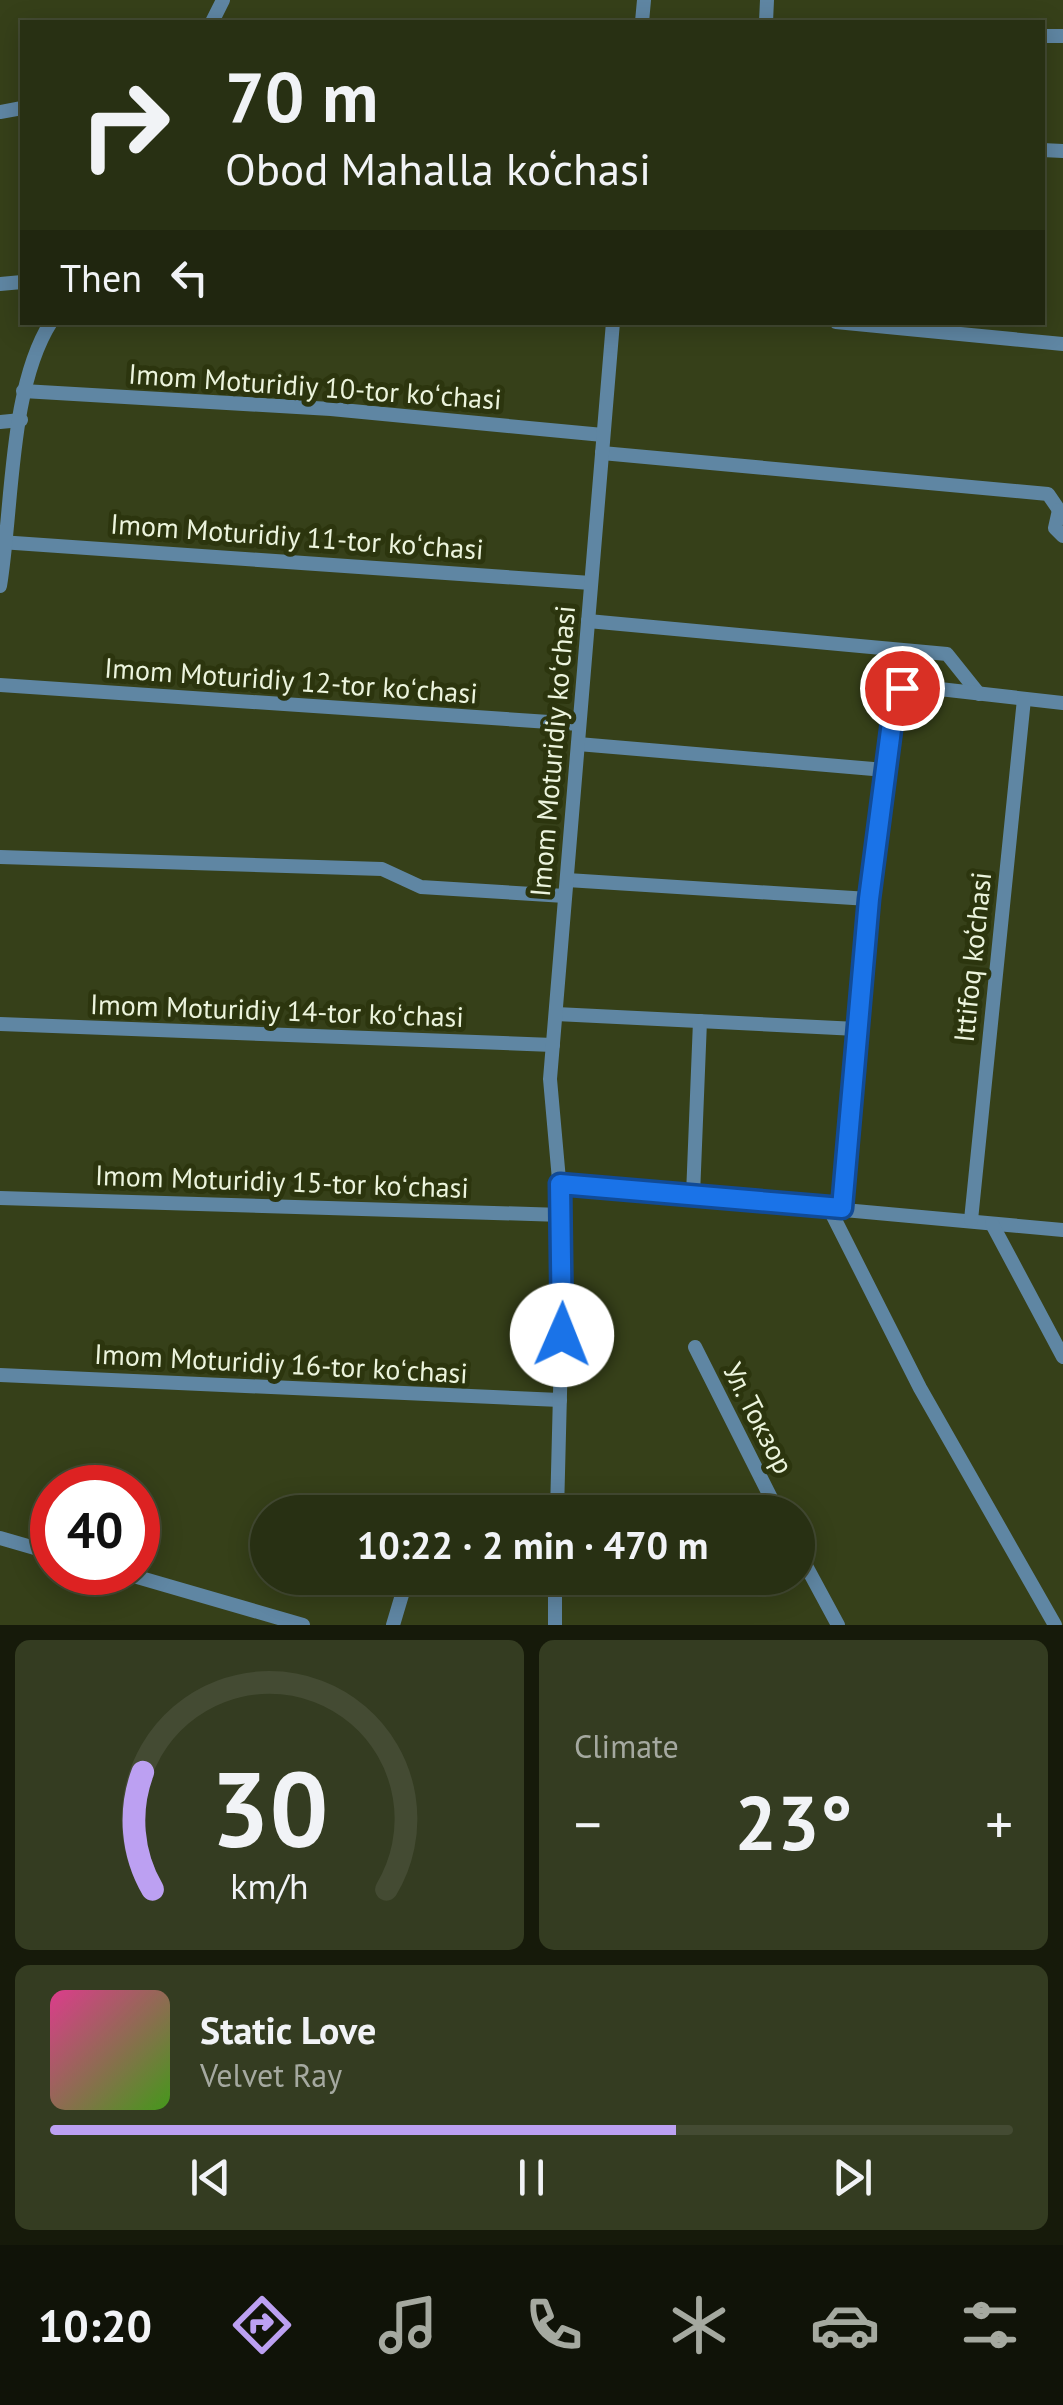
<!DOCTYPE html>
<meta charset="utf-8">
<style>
:root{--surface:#283013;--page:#343c21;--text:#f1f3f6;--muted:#a5a9a0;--line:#444b33;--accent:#bca0f2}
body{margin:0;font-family:"PT Sans",sans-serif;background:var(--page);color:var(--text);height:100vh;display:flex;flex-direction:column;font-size:38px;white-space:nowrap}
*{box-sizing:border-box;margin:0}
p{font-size:32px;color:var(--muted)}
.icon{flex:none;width:55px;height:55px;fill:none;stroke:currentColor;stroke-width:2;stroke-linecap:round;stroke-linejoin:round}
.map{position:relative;height:1625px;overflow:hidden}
.side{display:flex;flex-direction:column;gap:15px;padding:15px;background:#161a0a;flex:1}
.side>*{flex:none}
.banner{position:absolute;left:20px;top:20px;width:1025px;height:305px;border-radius:0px;box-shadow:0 5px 25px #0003,0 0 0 2px var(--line);background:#283013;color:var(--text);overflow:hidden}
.speed{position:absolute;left:30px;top:1465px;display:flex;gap:20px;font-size:50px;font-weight:700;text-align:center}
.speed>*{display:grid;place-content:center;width:130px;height:130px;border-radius:50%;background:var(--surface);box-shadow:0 5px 25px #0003,0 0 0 2px var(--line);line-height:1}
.speed .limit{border:15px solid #d22;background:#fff;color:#111}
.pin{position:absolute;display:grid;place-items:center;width:85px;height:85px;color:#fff;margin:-42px;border:5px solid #fff;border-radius:50%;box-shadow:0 2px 10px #0007}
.me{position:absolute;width:110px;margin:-55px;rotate:1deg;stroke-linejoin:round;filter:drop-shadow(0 0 8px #0008)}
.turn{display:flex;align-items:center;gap:35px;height:210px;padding:0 40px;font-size:45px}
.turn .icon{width:130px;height:130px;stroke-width:2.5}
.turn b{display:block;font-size:70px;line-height:85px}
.then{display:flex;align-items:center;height:95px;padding:0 40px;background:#0003;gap:20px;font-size:38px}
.big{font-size:75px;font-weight:700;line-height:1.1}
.side .tile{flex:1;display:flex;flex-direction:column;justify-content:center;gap:15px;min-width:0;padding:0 35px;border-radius:15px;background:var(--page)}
.side .dial{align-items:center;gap:0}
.dial svg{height:260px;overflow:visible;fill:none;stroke:var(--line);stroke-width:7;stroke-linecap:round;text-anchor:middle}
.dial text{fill:var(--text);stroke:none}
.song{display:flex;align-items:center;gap:30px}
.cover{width:120px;height:120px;border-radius:15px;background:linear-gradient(135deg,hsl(330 70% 55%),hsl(100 70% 35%))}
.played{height:10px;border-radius:5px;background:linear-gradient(90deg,var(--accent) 65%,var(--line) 65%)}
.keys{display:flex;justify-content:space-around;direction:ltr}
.heat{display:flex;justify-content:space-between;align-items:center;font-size:55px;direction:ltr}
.side .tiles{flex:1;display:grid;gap:15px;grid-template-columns:1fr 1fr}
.tile:last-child{grid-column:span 2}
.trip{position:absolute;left:250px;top:1495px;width:565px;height:100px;border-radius:50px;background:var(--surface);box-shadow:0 5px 25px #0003,0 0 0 2px var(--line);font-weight:700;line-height:100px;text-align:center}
.menu{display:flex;height:160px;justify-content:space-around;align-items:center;background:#101308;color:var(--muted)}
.menu .icon{width:70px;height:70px}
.menu .active{color:var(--accent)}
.menu b{font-size:45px;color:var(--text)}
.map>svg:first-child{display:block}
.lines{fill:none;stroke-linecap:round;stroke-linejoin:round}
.minor{stroke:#5f86a3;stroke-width:14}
.route-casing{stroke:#114b97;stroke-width:25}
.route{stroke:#1a73e8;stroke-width:18}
.labels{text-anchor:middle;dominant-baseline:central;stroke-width:10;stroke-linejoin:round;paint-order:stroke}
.street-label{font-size:28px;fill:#ecf4dd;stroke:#2c350e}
</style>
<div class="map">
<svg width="1063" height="1625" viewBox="0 0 1063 1625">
<rect width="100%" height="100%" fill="#364019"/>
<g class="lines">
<!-- minor -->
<g class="minor">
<path d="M212,22l11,-22"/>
<path d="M642,22l2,-22"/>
<path d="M766,22l1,-22"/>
<path d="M1042,36h21"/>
<path d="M0,112l22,-4"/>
<path d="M1042,150l21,1"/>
<path d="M0,284l22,-2"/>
<path d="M836,322l227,22"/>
<path d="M23,391l308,18 272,26"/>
<path d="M0,422l21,-2"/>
<path d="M602,453l446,41 11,16"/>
<path d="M1059,510l-4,18 8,8"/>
<path d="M0,542l591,41"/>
<path d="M0,586c13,-80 9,-198 51,-264"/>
<path d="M588,621l359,33 32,40"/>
<path d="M0,685l579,39"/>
<path d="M578,744l307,26"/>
<path d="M0,857l382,12 39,18 144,9"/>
<path d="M567,880l302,19"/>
<path d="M556,1014l301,15"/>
<path d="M0,1024l553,21"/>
<path d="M560,1184l503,46"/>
<path d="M693,1195l7,-174"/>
<path d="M0,1198l562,17"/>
<path d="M828,1206l92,182 135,237"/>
<path d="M842,1208l27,-309 26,-200 7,-11 11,-2 150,17"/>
<path d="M971,1220l53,-521"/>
<path d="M992,1224l71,133"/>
<path d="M695,1347l83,165"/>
<path d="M0,1375l560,25"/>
<path d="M557,1512l7,-276 -14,-157 63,-757"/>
<path d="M0,1538l52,15"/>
<path d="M798,1551l40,74"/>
<path d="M120,1572l183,53"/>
<path d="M393,1625l14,-47"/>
<path d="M555,1625v-47"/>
</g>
</g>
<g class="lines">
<!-- route casing -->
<g class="route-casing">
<path id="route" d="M562,1335l-2,-151 282,24 27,-309 26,-200 7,-11"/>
</g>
<!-- route -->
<use href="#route" class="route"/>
</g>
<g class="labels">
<!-- street labels -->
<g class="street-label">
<text transform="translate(315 386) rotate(4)">Imom Moturidiy 10-tor koʻchasi</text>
<text transform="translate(297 536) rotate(4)">Imom Moturidiy 11-tor koʻchasi</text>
<text transform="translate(291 680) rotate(4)">Imom Moturidiy 12-tor koʻchasi</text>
<text transform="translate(552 751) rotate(-85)">Imom Moturidiy koʻchasi</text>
<text transform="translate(972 957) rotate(-84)">Ittifoq ko‘chasi</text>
<text transform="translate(277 1010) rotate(2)">Imom Moturidiy 14-tor koʻchasi</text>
<text transform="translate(282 1181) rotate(2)">Imom Moturidiy 15-tor koʻchasi</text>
<text transform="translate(281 1363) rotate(3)">Imom Moturidiy 16-tor koʻchasi</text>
<text transform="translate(759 1418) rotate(63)">Ул. Токзор</text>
</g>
</g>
</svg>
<div class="speed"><div class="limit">40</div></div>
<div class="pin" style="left:902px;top:688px;background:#d93025"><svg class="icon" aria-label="arrive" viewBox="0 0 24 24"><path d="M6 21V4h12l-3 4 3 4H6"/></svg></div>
<svg class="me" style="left:562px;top:1335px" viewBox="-20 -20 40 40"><circle r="19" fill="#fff"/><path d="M0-13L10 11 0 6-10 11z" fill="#1a73e8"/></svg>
<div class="trip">10:22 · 2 min · 470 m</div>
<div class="banner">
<div class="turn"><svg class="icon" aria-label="right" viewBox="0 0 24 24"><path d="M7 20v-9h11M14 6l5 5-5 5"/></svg><div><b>70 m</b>Obod Mahalla ko‘chasi</div></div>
<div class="then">Then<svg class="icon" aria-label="left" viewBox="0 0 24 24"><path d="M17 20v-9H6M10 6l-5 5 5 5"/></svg></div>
</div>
</div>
<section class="side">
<div class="tiles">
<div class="tile dial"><svg viewBox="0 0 100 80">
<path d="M14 69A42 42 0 1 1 86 69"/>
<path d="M14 69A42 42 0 0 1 11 33" stroke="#bca0f2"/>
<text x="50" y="56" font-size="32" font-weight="700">30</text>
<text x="50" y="72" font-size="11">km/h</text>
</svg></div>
<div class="tile"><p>Climate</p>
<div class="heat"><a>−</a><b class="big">23°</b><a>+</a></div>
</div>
<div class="tile">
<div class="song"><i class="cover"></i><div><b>Static Love</b><p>Velvet Ray</p></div></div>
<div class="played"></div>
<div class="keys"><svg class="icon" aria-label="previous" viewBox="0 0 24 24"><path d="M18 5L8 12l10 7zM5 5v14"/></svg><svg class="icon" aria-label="pause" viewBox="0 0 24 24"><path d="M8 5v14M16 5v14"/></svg><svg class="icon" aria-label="next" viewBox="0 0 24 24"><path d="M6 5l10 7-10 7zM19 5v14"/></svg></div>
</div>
</div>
</section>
<nav class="menu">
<b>10:20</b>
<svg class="icon active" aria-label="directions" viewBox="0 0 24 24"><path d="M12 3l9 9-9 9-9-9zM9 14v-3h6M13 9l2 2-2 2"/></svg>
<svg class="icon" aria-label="music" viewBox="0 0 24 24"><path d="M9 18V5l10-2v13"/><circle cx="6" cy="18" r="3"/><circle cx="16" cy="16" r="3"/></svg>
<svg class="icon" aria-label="phone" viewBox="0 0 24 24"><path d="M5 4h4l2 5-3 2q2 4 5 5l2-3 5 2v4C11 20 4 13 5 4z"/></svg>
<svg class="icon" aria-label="climate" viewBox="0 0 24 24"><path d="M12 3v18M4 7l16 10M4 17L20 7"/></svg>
<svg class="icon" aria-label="car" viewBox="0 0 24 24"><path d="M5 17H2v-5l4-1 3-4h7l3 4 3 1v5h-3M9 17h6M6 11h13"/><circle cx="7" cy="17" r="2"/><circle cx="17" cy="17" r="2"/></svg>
<svg class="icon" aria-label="filters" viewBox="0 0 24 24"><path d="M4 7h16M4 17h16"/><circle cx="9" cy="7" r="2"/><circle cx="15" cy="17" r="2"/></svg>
</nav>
